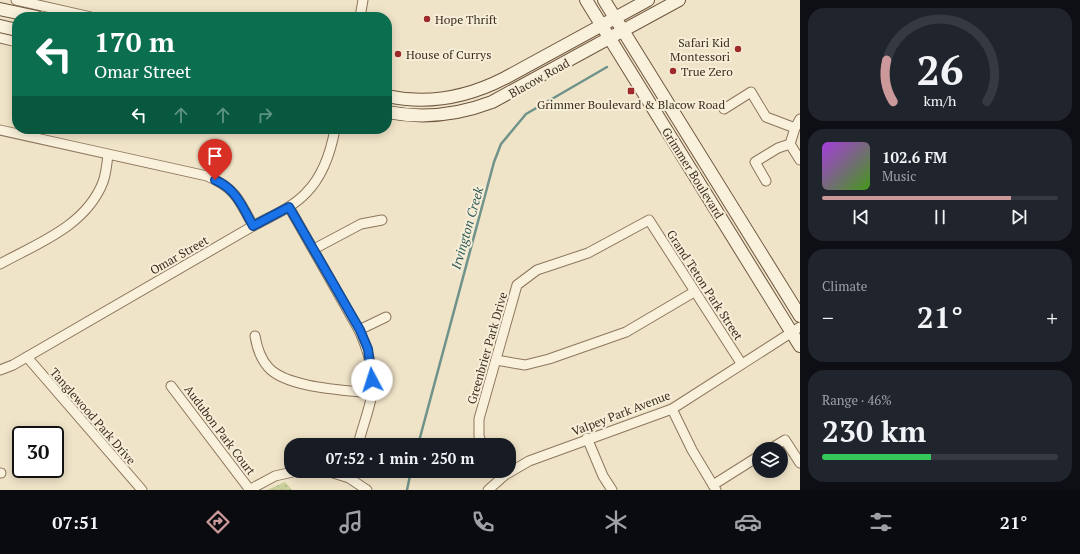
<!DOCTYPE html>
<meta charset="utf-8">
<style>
:root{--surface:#171b24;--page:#20242c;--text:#f1f3f6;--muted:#9ea1a6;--line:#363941;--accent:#cc999b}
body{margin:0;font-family:"PT Serif",serif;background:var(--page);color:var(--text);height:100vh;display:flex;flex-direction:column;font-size:15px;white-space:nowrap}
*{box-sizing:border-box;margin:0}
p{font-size:13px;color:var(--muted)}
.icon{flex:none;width:22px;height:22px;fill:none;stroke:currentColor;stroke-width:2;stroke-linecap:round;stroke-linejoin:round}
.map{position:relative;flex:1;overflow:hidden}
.panel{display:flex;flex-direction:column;gap:8px;padding:8px;background:#0d0f14;width:280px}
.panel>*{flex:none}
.hud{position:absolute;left:12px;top:12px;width:380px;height:122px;border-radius:16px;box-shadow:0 2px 10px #0003;background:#0b6e4f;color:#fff;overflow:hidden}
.buttons{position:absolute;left:752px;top:442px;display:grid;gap:8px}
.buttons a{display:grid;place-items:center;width:36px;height:36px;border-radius:50%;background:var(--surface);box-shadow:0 2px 10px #0003;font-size:20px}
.speed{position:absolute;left:12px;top:426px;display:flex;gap:8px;font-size:20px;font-weight:700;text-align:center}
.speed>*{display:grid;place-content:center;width:52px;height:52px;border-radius:50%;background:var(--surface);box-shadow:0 2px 10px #0003;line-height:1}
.speed .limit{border:2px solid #111;border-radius:6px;background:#fff;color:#111}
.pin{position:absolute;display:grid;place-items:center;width:34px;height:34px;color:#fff;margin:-41px -17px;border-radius:50% 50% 50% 0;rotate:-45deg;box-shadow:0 0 4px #0007}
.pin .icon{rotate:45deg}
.me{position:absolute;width:44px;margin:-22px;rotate:355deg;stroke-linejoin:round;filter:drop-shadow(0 0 3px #0008)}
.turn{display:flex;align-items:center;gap:14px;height:84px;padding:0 16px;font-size:18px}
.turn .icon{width:52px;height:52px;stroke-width:2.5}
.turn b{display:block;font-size:28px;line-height:34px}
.lanes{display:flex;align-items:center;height:38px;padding:0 16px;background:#0003;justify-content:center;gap:20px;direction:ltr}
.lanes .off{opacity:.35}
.big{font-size:30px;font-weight:700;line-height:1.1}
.panel .tile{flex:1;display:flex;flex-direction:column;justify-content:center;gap:6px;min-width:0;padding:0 14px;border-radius:16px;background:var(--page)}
.panel .dial{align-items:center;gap:0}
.dial svg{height:104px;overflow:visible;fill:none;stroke:var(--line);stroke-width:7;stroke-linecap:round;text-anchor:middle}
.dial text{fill:var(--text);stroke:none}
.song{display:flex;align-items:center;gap:12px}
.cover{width:48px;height:48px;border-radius:6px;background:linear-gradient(135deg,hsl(280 70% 55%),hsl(100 70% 35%))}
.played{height:4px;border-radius:2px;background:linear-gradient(90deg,var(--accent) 80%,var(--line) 80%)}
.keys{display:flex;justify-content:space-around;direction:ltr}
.heat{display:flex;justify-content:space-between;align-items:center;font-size:22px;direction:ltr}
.charge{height:6px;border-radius:3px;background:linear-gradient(90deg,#34c759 46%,var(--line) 0)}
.trip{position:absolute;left:284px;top:438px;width:232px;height:40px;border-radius:16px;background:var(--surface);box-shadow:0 2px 10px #0003;font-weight:700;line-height:40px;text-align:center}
.dock{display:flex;height:64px;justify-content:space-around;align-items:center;background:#090b0e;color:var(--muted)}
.dock .icon{width:28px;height:28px}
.dock .current{color:var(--accent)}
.dock b{font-size:18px;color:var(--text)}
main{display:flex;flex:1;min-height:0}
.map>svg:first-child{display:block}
.grass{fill:url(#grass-dots)}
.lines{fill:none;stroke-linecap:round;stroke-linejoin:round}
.stream{stroke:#6f938a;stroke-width:2.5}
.minor-casing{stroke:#8d765c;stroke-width:11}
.secondary-casing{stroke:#6f573f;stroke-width:14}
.minor{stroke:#faf1dc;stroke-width:9}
.secondary{stroke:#faf1dc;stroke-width:12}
.route-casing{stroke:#114b97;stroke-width:10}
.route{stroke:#1a73e8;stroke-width:7}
.poi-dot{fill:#9e2a2b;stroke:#f7eed8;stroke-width:1.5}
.labels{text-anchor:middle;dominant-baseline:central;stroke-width:4;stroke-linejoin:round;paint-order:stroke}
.poi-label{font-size:12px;fill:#3d2e20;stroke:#f7eed8;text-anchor:start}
.street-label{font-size:12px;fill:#3d2e20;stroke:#f7eed8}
.water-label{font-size:13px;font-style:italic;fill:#2f5d5a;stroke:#f7eed8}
</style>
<main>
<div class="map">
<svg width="800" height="490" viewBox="0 0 800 490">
<defs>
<pattern id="grass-dots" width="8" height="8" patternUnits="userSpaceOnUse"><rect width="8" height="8" fill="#c9cf9b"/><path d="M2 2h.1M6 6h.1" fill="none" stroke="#aeb285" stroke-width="1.8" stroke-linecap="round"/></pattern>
</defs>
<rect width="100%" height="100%" fill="#f0e4c8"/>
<!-- grass -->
<path class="grass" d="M285,482l7,8h-25z"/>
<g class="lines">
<!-- stream -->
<g class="stream">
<path d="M418,445l76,-283 7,-18 25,-30 81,-47"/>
<path d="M407,490l4,-19"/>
</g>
<!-- minor casing -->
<g class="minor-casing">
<g id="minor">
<path d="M16,0l75,17"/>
<path d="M360,17l3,-17"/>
<path d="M0,38l17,4"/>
<path d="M724,109l27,-17 15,25 29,11"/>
<path d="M800,119l-5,9 -5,16 10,16"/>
<path d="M0,130l207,46c28,12 32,23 46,50"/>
<path d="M766,181l-11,-19 23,-14 12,-4"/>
<path d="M289,207l70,123c9,20 16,42 13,64 -3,17 -10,34 -14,51"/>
<path d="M314,249l47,-25 21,-4"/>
<path d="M0,264c38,-21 86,-38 103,-82 3,-8 4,-19 5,-27"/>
<path d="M359,330l27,-13"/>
<path d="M255,336c2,12 5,22 13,31 18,21 77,23 104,26"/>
<path d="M27,357l115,133"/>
<path d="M496,360l29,5 24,-6 77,-27 68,-40"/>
<path d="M0,370l13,-5 240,-139c18,-10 39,-18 53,-33 16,-16 25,-42 29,-64"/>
<path d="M171,386l79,104"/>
<path d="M672,409l20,41 24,40"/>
<path d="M587,438l16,38 9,14"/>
<path d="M482,445l-3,-9v-17l38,-134 20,-15 51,-17 61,-33 92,143"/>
<path d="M770,449l15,-9 15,23"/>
<path d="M327,471l22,7 18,12"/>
<path d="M0,473h1"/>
<path d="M713,485l46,-29"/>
<path d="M249,490l26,-14 22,-5"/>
<path d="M488,490l17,-15 24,-14 143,-52 128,-82"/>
</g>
</g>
<!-- secondary casing -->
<g class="secondary-casing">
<g id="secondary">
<path d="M586,0l214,346"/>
<path d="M604,0l196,316"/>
<path d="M0,9l37,8"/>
<path d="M0,26l17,4"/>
<path d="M387,96c41,9 81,1 118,-18l143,-78"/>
<path d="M387,112c36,7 71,3 105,-10l187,-102"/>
</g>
</g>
<!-- minor -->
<use href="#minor" class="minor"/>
<!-- secondary -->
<use href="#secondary" class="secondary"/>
</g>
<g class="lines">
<!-- route casing -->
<g class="route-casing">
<path id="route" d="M215,180c20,8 28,27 38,46l36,-19 71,123 8,19 4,31"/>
</g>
<!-- route -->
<use href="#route" class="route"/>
</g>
<!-- markers -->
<g class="poi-dot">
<circle cx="427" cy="19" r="4"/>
<circle cx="738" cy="49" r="4"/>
<circle cx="398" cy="54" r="4"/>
<circle cx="673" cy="71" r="4"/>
<rect x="627" y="87" width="8" height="8" rx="2"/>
</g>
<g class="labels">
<!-- poi labels -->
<g class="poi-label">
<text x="435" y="19">Hope Thrift</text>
<text x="730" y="42" text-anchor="end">Safari Kid<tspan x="730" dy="14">Montessori</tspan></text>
<text x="406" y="54">House of Currys</text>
<text x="681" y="71">True Zero</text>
<text x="631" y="104" text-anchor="middle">Grimmer Boulevard &amp; Blacow Road</text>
</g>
<!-- street labels -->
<g class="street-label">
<text transform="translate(539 78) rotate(-29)">Blacow Road</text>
<text transform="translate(693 173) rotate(58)">Grimmer Boulevard</text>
<text transform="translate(179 255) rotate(-30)">Omar Street</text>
<text transform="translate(705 285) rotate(57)">Grand Teton Park Street</text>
<text transform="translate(487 348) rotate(-74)">Greenbrier Park Drive</text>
<text transform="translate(621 413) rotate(-21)">Valpey Park Avenue</text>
<text transform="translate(93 416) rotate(49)">Tanglewood Park Drive</text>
<text transform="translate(220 430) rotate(53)">Audubon Park Court</text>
</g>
<!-- water labels -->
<g class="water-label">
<text transform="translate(467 228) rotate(-74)">Irvington Creek</text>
</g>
</g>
</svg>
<div class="buttons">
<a><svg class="icon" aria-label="layers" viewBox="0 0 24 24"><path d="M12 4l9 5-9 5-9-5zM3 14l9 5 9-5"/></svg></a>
</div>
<div class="speed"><div class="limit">30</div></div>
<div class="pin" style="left:215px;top:180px;background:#d93025"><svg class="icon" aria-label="arrive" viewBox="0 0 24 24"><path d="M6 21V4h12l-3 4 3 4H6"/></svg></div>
<svg class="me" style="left:372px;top:380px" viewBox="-20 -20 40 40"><circle r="19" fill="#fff"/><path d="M0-13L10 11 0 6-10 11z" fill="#1a73e8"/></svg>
<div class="trip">07:52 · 1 min · 250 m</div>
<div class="hud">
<div class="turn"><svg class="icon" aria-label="left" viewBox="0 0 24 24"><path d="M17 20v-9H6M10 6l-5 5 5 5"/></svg><div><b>170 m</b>Omar Street</div></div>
<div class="lanes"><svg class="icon" aria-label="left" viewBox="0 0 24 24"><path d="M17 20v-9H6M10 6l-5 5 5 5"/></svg><svg class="icon off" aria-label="ahead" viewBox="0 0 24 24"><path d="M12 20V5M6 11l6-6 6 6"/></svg><svg class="icon off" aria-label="ahead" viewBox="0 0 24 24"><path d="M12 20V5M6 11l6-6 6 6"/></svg><svg class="icon off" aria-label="right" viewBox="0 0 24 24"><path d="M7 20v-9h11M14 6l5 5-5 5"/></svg></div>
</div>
</div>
<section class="panel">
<div class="tile dial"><svg viewBox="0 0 100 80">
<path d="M14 69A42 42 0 1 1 86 69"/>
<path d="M14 69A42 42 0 0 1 9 37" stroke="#cc999b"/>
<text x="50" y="56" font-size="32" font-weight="700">26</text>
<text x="50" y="72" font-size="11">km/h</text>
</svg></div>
<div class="tile">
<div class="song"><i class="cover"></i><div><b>102.6 FM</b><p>Music</p></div></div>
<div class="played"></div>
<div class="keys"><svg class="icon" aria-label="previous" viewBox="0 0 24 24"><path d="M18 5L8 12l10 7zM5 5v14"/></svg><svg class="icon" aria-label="pause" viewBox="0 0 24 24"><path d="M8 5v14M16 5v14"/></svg><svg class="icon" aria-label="next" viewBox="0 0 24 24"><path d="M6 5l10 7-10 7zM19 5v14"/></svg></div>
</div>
<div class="tile"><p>Climate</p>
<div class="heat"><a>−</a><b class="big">21°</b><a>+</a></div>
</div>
<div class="tile"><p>Range · 46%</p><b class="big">230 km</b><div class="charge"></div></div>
</section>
</main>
<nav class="dock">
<b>07:51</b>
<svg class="icon current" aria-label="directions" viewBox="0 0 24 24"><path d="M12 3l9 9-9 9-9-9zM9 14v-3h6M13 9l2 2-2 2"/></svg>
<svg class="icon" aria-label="music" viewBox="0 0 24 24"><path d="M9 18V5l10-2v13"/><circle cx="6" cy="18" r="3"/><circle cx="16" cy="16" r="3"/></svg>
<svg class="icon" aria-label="phone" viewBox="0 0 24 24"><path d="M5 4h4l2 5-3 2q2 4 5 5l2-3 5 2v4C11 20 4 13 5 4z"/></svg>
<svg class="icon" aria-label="climate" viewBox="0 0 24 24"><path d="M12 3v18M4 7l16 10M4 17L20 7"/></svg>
<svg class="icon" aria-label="car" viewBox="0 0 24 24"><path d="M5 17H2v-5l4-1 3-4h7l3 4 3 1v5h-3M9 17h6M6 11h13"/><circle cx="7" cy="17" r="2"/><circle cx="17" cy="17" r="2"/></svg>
<svg class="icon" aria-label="filters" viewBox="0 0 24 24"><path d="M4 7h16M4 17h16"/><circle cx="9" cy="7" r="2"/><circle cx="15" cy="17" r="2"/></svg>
<b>21°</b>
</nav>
